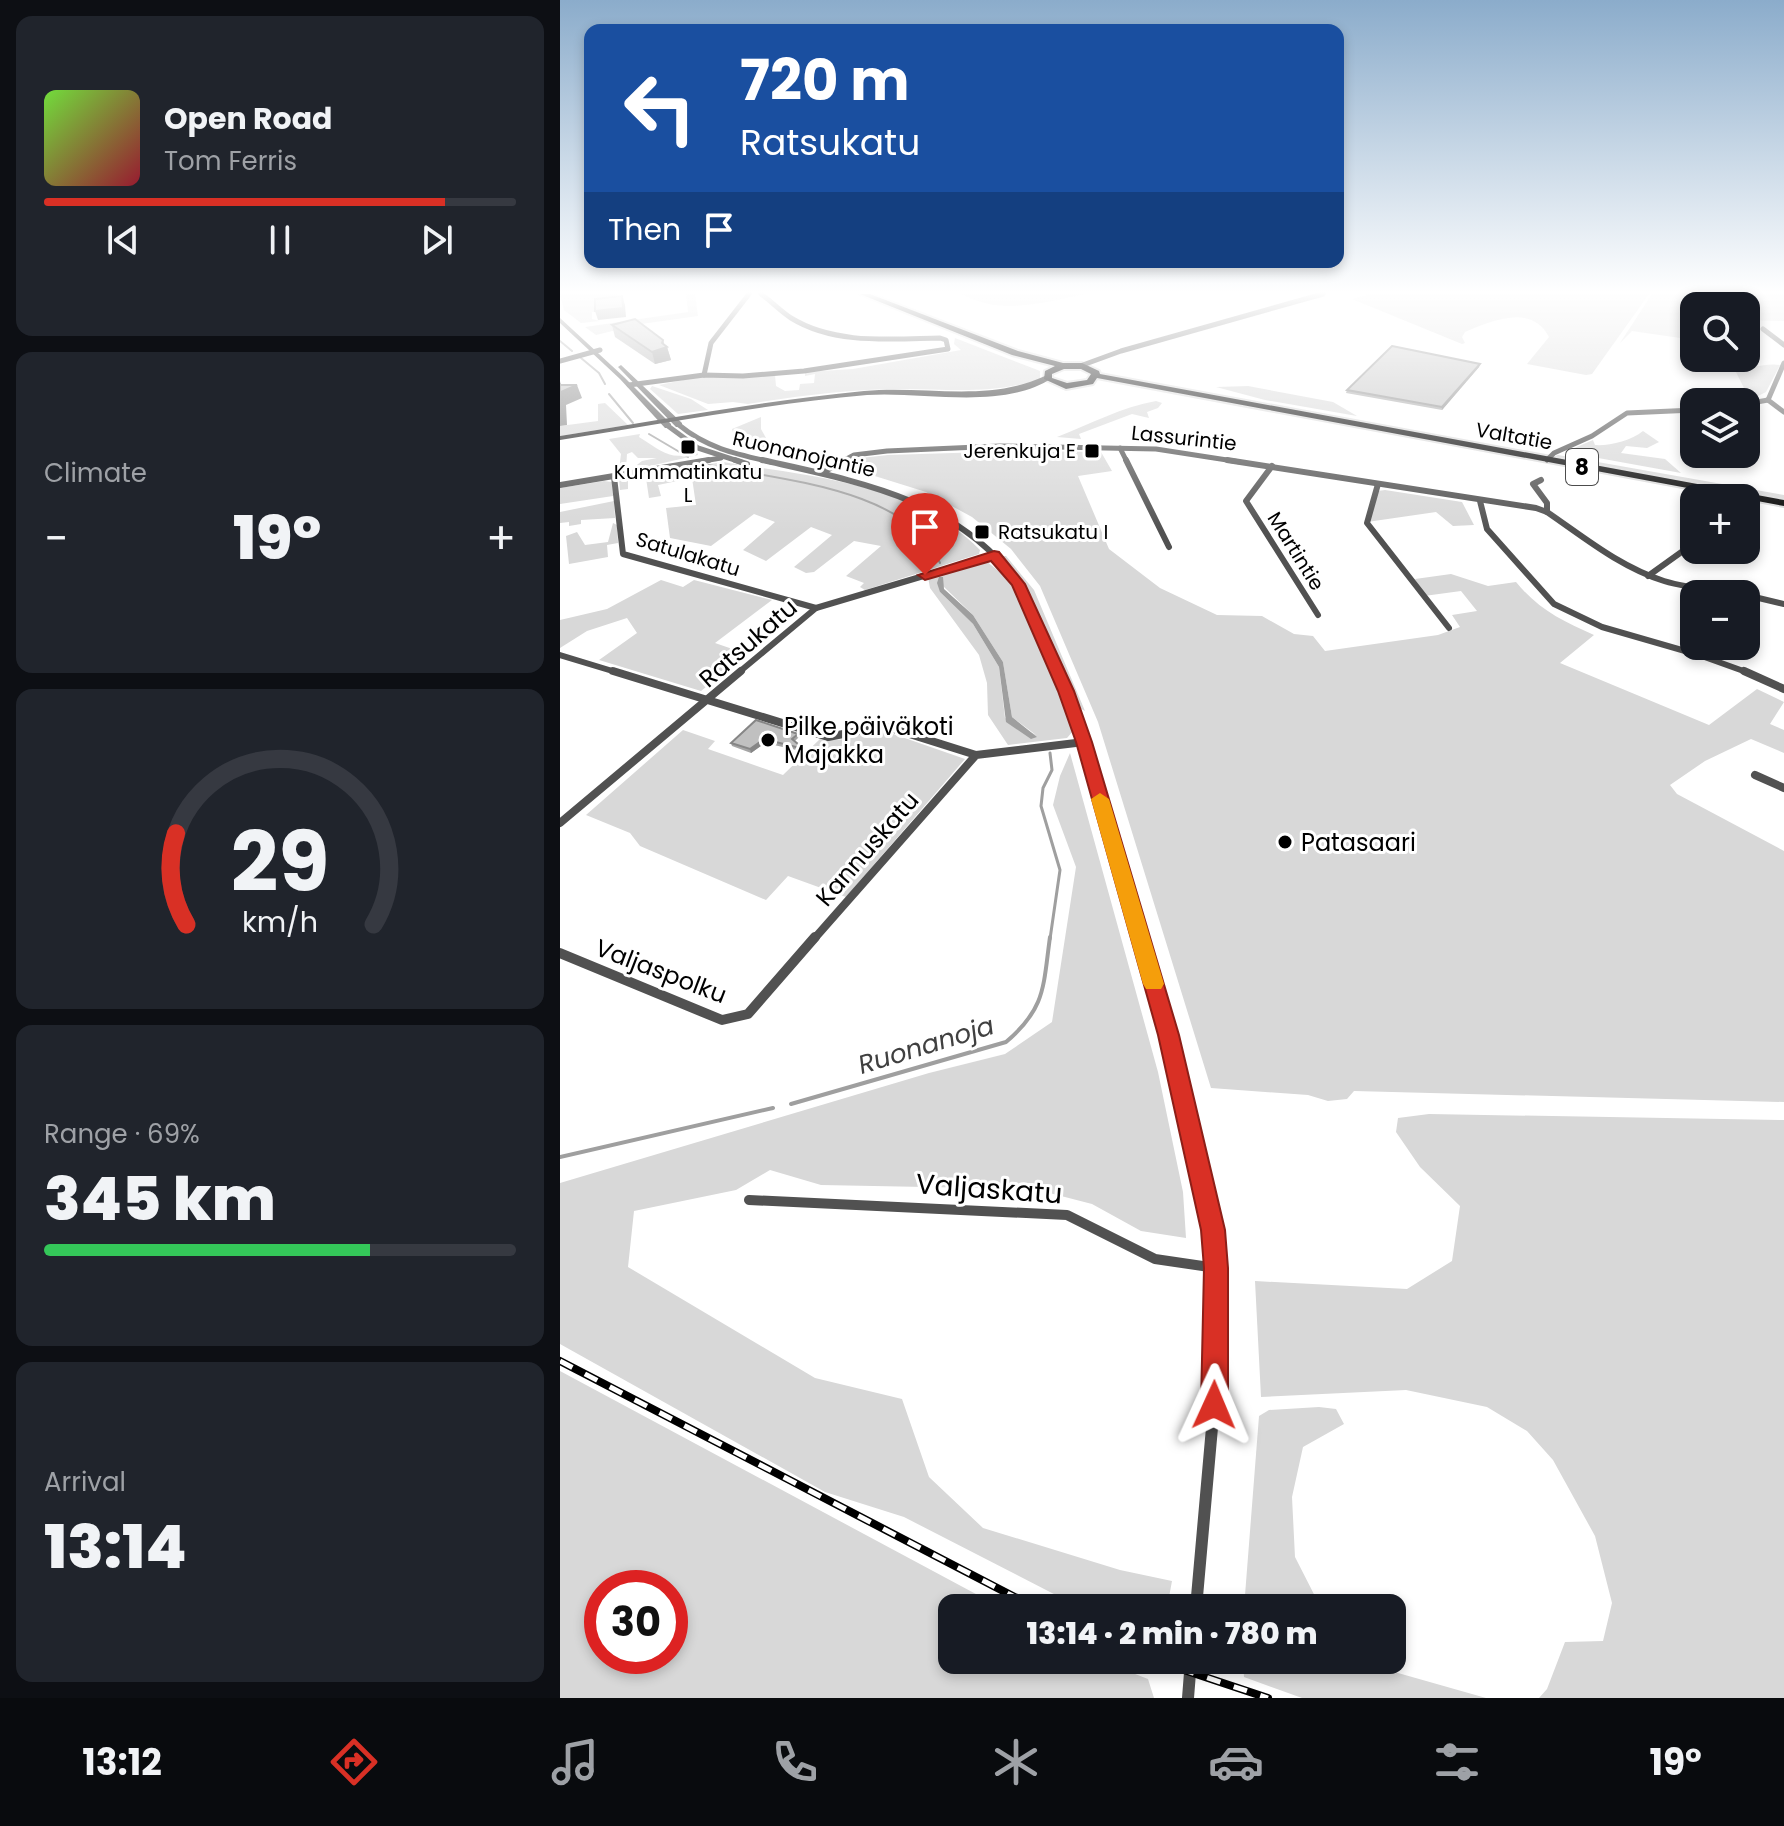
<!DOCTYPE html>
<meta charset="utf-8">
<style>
:root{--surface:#171b24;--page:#20242c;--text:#f1f3f6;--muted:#9ea1a6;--line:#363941;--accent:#d93025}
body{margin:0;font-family:Poppins,sans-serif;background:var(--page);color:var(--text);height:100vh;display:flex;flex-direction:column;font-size:30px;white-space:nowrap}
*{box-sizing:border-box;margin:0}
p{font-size:26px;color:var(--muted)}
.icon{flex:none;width:44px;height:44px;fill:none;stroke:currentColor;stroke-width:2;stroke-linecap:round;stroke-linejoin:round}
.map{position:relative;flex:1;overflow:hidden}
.sheet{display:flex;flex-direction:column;gap:16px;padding:16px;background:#0d0f14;width:560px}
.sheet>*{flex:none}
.guide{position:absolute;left:24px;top:24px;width:760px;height:244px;border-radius:16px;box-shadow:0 4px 12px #0003;background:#1a4fa0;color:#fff;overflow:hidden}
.buttons{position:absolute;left:1120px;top:292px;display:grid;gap:16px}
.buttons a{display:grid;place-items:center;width:80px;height:80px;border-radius:16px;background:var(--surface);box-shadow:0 4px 12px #0003;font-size:40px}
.speed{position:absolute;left:24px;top:1570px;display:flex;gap:16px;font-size:40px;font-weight:700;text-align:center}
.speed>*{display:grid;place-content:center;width:104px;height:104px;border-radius:50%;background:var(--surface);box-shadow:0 4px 12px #0003;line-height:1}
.speed .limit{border:12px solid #d22;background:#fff;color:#111}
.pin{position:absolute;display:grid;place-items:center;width:68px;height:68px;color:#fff;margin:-82px -34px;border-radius:50% 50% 50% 0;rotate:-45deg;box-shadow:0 0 8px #0007}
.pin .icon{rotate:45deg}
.me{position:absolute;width:88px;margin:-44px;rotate:1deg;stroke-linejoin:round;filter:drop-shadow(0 0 6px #0008)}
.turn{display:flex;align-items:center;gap:28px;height:168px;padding:0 24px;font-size:36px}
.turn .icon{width:104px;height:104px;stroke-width:2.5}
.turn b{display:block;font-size:56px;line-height:68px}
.then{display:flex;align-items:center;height:76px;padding:0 24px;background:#0003;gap:16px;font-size:30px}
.big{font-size:60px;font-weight:800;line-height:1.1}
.sheet .widget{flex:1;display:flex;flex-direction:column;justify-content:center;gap:12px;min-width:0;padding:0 28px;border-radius:16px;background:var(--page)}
.sheet .dial{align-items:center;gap:0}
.dial svg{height:208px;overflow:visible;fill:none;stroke:var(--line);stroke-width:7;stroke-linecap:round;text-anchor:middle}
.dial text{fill:var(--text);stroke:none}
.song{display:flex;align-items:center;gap:24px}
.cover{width:96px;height:96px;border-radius:12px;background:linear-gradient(135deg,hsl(100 70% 55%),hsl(350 70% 35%))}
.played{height:8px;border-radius:4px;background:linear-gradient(90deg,var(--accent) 85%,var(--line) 85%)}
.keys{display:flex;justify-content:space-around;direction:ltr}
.heat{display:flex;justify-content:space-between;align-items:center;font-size:44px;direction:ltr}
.charge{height:12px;border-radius:6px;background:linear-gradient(90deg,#34c759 69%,var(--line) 0)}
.trip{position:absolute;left:378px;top:1594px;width:468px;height:80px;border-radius:16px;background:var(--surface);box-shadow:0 4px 12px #0003;font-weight:800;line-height:80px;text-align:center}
.tabs{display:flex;height:128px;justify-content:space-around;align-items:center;background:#090b0e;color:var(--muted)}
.tabs .icon{width:56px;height:56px}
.tabs .active{color:var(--accent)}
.tabs b{font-size:36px;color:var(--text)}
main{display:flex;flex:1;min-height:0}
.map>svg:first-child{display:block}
.green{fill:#d8d8d8;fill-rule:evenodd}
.water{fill:#9f9f9f}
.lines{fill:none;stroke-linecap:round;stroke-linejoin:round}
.stream-far2{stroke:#9f9f9f;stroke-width:2}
.stream-far1{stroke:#9f9f9f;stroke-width:3}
.stream{stroke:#9f9f9f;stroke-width:4}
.trunk-casing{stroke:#dbdbdb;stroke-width:4}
.minor-far4{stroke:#515151;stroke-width:5}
.minor-far3{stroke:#515151;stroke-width:6}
.minor-far2{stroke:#515151;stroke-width:8}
.minor-far1{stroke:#515151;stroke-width:10}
.minor{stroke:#515151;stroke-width:12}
.tertiary{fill:#515151;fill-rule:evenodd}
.secondary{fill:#1e1e1e;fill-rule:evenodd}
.trunk{fill:#000;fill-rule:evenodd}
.rail-casing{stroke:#000;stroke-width:8}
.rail{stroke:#fff;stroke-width:5;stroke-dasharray:14;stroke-linecap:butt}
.wall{fill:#a5a5a5}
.shaded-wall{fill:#868686}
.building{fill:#c0c0c0;stroke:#868686;stroke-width:2}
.route{fill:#d93025;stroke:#8d1f18;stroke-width:2}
.slow{fill:#f59e0b}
.poi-dot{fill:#000;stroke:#fff;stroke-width:3}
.labels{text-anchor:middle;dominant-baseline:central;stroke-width:6;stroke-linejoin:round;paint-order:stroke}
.far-street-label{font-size:20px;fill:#000;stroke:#fff}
.far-poi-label{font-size:20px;fill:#000;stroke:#fff;text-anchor:end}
.shield{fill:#fff;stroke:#4c4c4c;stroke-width:2}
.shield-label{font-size:22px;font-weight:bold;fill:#000}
.street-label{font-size:24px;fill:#000;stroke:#fff}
.poi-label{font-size:24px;fill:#000;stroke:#fff;text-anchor:start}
.water-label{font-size:26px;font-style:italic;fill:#404040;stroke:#fff}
.near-street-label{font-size:28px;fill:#000;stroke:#fff}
</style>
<main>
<section class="sheet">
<div class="widget">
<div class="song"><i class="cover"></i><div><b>Open Road</b><p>Tom Ferris</p></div></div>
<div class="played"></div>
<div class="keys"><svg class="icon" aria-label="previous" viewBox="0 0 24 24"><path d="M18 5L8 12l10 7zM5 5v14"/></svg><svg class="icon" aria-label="pause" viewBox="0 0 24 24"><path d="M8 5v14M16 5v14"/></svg><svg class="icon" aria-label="next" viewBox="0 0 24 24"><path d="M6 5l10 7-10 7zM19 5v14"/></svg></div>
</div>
<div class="widget"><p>Climate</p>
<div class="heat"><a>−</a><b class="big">19°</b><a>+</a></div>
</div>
<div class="widget dial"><svg viewBox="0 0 100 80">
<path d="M14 69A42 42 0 1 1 86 69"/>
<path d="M14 69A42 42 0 0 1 10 34" stroke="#d93025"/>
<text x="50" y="56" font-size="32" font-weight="700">29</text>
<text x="50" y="72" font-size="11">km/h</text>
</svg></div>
<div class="widget"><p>Range · 69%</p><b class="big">345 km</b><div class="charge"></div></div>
<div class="widget"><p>Arrival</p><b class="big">13:14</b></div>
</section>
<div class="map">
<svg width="1224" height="1698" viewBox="0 0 1224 1698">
<rect width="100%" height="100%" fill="#fff"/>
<!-- green -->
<g class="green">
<path d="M0,294h57l-19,17 -6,1v7l8,2 -19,2 -17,-13z"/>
<path d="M126,294h9l3,22 -57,8 -45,11 -11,-8 103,-15z"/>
<path d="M402,294h123c-39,8 -85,22 -123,0z"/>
<path d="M810,294h279l-57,80 -6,1 -59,-11 22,-27c-17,-34 -58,-16 -84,-5l-3,5 3,6 -3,1 -110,-45z"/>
<path d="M1092,294h77l-6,6 10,6h-22l-12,-4 -11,4 6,7v27l-62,-9 -12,12z"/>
<path d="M1194,294h30v27l-38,-1v-14h-4z"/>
<path d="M395,338l80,31 5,2v8c-46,16 -91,10 -139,10 -51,0 -103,7 -153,15l-15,-2 -25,2 -49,-19 44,-9 72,-1 1,11 9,5 14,-1 1,-6 14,-1 1,-9 -10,2v-4l48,-3 108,-19 -7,-6z"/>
<path d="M1154,358h24c13,15 25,4 42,7l-14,27 -16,8 -16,-32 -17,-5z"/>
<path d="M92,386l39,13 17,11 -30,4 -28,-25z"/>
<path d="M688,386l85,16 24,14 -92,-16 -49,-13z"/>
<path d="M596,401l6,2 -4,5 -11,4 2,6 -17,-4 -53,20 2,5 -24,-2c33,-13 65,-30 99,-36z"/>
<path d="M45,403l23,22 -68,11v-10l38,-5v-17z"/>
<path d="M201,417v12l5,9 -3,7 27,6 -27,1 -27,-9 -4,-14z"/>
<path d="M1083,431l16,11 -12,6 -21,-2 -5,7 44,6 16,14 -116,-21 28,-12 2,5c14,1 36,-4 48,-14z"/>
<path d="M80,434l-1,3c23,14 31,25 58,15l1,3 -61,14 -4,-1 9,-7 15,-3h-19l-6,-6 -5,2 -1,15 -7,1 2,-16 -12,-15z"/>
<path d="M459,451l82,1 11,19 -34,5 31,73 51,39 57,27 45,1 32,18 19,2 12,15 113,-16 22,-8 -8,-12 25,-4 -16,-20 -37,5 -9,-17 36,-5 37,12 28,-4c22,27 46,39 78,53l-34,28 149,62 48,-36 27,13 -14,22 14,6v23l-33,-14 -46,22 -35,24 7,9 107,57v251l-430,-11 -7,8 -19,2 -20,-6 -97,-7 -113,-366 -58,-136 -29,-37 -39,-32 -46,-25 -80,-25 15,-9 27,-3z"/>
<path d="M998,455l226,40v5l-231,-43z"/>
<path d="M163,462c86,14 192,21 257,88l-1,4 -114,36 -5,-3 4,-4 -18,-7 35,-30 -27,-5 -40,31 -8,1 -12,-6 38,-32 -21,-8 -45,34 -23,-11 32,-28 -21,-8 -43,32 -41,-8 -4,-30 30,-3 -4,-27 -34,7 3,11 -12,2 -3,-20 -18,3v8l-8,1 -1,-12z"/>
<path d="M44,481l8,1 1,14 -53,8v-16z"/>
<path d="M825,490l77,12 12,23 -21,1 -17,-14 -69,10 11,-31z"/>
<path d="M54,501l1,17 -34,2v4l-12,2v-4l-9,1v-11z"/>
<path d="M53,523l4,2 1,18 -11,2 1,12 -39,7 -3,-28 11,-4 8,13 23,-3z"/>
<path d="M441,556h5l28,34 51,121 -9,-5 -48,-114z"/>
<path d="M426,561l25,20 9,15 54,134 -7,8 -59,7 -20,-30 -1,-32 -8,-28 -49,-67 -2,-11zM383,586l30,29 30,47 9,55 24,18 -31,-17 -6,-51 -26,-43 -33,-32z"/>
<path d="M101,580l22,7 11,-7 78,20 -57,43 32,11 -46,37 -102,-31 38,-27 -10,-15 -40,13 -27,17v-28l47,-11z"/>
<path d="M316,728l89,31 -119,138 -58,-21 -22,24 -126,-54 -10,-13 -44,-18 97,-85 32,11 -7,8 75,26 38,-37c19,6 37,-3 55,-10z"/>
<path d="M510,753l88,319 25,120 3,46 -45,-7 -49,-27 -58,-15 -213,-4 -51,-15 -34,20 -102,21 -6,56 187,111 87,21 27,78 54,51 137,42 52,11 -5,27h-86l-177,-91 -79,-25 -265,-148v-161l369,-110 76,-19 47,-32 24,-155 -23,-62 7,-29z"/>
<path d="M869,1114l355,6v578h-245l8,-9 18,-47 38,-1 9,-38 -17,-67 -42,-76 -26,-29 -40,-24 -81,-17 -145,7 -6,-116 152,8 45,-28 8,-55 -40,-39 -24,-35 2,-14z"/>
<path d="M0,1371l442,237h-50v52h147l49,19 6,19h-594zM42,1588h68v68h-68z"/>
<path d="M759,1407l17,2 8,15 -41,23 -11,50 3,60 26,51h-77l15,-192 10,-6z"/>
<path d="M683,1660h134l14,11 95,27h-184l-58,-21z"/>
</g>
<!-- water -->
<path class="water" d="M379,577h4l1,12 29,26 30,47 9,55 25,20 -6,2 -25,-17 -7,-55 -26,-43 -33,-32 -3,-9z"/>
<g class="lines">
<!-- stream-far2 -->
<g class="stream-far2">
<path d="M0,341l12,10"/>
<path d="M21,358l18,15 6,11"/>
<path d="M49,394l24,29"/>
<path d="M89,434l39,23"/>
<path d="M149,465c70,15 200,23 231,98"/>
</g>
<!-- stream-far1 -->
<path class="stream-far1" d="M490,939l10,-69 -19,-64 2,-18 9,-18 -2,-17"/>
<!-- stream -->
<g class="stream">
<path d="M231,1104l215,-62c40,-34 37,-55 44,-105"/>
<path d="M0,1157l213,-49"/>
</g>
<!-- trunk casing -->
<g class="trunk-casing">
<path id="trunk" d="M300,294h10l148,57 45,12h19l17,8 1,3 684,126v6l-687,-128 -4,6 -27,5 -22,-10 1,-8 10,-5 -43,-11zM504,369h17l10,5 -4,6 -20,3 -15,-5v-4z"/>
</g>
<!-- minor-far4 -->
<g class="minor-far4">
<path d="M1203,329l21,16"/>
<path d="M0,361l40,-11"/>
<path d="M520,366l41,-15 202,-57"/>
<path d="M144,375l7,-32 38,-49"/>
<path d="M69,385l75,-10 39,1 61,-5 144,-22 -2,-9 -6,-2c-50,1 -105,7 -149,-20 -11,-7 -20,-17 -30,-24"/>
<path d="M1208,400l16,-37"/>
<path d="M1208,400l16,12"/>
<path d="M1186,404l22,-4"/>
<path d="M119,425c28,23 57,29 92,37"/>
<path d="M108,426l30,22 43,14"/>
<path d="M560,448l7,14"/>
<path d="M987,460l7,-7 38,-17 35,-23 67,-3"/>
<path d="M137,462l24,-4"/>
<path d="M281,462l13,-7 33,-4 113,-5 156,3 84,13"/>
</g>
<!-- minor-far3 -->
<g class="minor-far3">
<path d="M175,460l12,4"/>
<path d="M202,460c93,21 198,39 256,124 18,26 28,60 40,89"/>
<path d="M566,460l43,87"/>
<path d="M667,460l309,48 11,4c38,26 73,55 117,69 26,8 53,9 80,13"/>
<path d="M712,466l-26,35 72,114"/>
<path d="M263,472l22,-12"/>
<path d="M54,477l9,77 193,54"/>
<path d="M981,480l-8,4 14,19v9"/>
<path d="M818,484l-11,39 82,105"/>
<path d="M0,485l149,-25"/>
<path d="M920,501l7,28 67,75 48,23 97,28 50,18"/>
<path d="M1186,516l6,-2"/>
<path d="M1088,576l46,-33"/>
<path d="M1186,595l38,9"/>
<path d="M0,655l59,18"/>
<path d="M178,673l78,-65 178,-53"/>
</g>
<!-- minor-far2 -->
<g class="minor-far2">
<path d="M53,671l215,66 56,-11 92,29"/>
<path d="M497,671l27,71 57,197"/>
<path d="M1184,671l40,18"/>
<path d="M1195,775l29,13"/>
<path d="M0,823l181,-152"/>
<path d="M254,939l162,-184 108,-13"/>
</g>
<!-- minor-far1 -->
<g class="minor-far1">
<path d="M580,937l28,98 45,195 3,45"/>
<path d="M0,953l162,67 26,-6 67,-77"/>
<path d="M189,1200l318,15 88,44 61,9"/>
</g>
<!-- minor -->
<g class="minor">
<path d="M636,1608l18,-203 2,-132"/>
<path d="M628,1698l3,-38"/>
</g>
<!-- tertiary -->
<g class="tertiary">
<path d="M0,318l64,59 47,47v4h-6l-45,-49 -60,-56z"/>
<path d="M61,365l61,58v4h-6l-57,-59 -1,-1z"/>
</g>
<!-- secondary -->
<path class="secondary" d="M485,376l7,2c-50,33 -129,13 -185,17 -103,9 -205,29 -307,45v-4c101,-16 202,-35 304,-45 61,-6 123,12 181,-15z"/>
<!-- trunk -->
<use href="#trunk" class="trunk"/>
<!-- rail casing -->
<g class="rail-casing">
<g id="rail">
<path d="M0,1361l476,247"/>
<path d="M594,1660l114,38"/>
</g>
</g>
<!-- rail -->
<use href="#rail" class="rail"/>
</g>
<!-- wall -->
<g class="wall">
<path d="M52,325l51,15 1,5 3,2 4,13 -16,4 -40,-27z"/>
<path d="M920,364l-1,3 -37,43 -96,-17 1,-3z"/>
<path d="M238,734l1,3 -4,4 9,8 1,3 -40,-9 -14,10 -19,-7 -1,-3z"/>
</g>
<!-- shaded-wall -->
<g class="shaded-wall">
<path d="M62,296l3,9 1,12 -28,3 -3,-9z"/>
<path d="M103,340l2,8 2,-1 4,13 -16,4 -3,-12 10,-9z"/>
<path d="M920,364l-1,3 -37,43v-3z"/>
<path d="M0,381l3,10 14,-6 5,13 -16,7 1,20 -7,1z"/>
<path d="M204,739l1,4 -14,10 -1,-4z"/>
</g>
<!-- building -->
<g class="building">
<path d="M62,296l1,12 -28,3v-12z"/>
<path d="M75,319l28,21 -1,3 5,4 -15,5 -40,-27z"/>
<path d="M832,346l88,18 -38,43 -95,-17z"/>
<path d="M0,383v2h17l-16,7 1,20h-2z"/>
<path d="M196,720l42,14 -6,5 12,10 -40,-10 -14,10 -19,-6z"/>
</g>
<!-- sky -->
<linearGradient id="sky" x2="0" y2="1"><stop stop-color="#8baccb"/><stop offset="0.55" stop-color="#fff"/><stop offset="1" stop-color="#fff" stop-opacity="0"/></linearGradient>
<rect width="1224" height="531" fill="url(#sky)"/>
<!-- route -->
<path class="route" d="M434,551l5,1 26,32 49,107 18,51 87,293 46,195 3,38v137l-4,9 -10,4 -9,-4 -4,-9 3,-137 -3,-38 -43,-195 -82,-293 -18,-51 -46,-106 -21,-24 -66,19 -7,-5z"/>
<!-- slow -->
<path class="slow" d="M540,793l9,6 55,185 -3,5h-15l-3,-5 -52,-185z"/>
<!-- markers -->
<g class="poi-dot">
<rect x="120" y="439" width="16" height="16" rx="4"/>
<rect x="524" y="443" width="16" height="16" rx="4"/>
<rect x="414" y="524" width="16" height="16" rx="4"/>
<circle cx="208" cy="740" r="8"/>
<circle cx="725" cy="842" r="8"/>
</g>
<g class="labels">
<!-- far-street labels -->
<g class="far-street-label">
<text transform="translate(954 436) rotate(10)">Valtatie</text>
<text transform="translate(624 438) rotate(6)">Lassurintie</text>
<text transform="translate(244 454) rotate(13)">Ruonanojantie</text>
<text transform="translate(736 551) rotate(58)">Martintie</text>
<text transform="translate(128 554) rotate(17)">Satulakatu</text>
</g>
<!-- far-poi labels -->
<g class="far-poi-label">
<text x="516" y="451">Jerenkuja E</text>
<text x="128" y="472" text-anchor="middle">Kummatinkatu<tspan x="128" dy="23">L</tspan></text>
<text x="438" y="532" text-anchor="start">Ratsukatu I</text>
</g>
<!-- shield labels -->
<rect class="shield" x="1006" y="449" width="32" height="36" rx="6"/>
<g class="shield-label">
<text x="1022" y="467">8</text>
</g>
<!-- street labels -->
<g class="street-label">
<text transform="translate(188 643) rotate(-41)">Ratsukatu</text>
<text transform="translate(307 849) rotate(-49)">Kannuskatu</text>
<text transform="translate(101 971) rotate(21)">Valjaspolku</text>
</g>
<!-- poi labels -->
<g class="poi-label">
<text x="224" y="726">Pilke päiväkoti<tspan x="224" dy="28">Majakka</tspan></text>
<text x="741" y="842">Patasaari</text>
</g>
<!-- water labels -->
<g class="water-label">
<text transform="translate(366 1045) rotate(-17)">Ruonanoja</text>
</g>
<!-- near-street labels -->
<g class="near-street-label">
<text transform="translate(429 1189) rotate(4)">Valjaskatu</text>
</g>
</g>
</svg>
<div class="buttons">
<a><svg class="icon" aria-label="search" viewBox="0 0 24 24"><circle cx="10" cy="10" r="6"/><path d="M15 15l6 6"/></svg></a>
<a><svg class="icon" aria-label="layers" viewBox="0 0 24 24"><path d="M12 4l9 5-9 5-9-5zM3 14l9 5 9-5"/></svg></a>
<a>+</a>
<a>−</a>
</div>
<div class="speed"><div class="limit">30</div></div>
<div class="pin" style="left:365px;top:575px;background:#d93025"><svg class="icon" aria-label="arrive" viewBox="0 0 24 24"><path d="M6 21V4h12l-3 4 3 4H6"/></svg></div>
<svg class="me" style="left:654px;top:1405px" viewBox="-20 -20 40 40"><path d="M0-17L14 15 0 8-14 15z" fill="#d93025" stroke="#fff" stroke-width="4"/></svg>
<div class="trip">13:14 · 2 min · 780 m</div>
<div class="guide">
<div class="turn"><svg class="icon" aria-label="left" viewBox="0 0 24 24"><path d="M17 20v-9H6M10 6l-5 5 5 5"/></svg><div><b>720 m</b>Ratsukatu</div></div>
<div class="then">Then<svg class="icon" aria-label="arrive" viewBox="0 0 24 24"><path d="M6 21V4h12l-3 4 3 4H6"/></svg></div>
</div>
</div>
</main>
<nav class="tabs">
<b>13:12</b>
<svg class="icon active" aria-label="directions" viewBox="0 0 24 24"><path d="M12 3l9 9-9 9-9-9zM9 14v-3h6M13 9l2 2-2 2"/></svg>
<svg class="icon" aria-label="music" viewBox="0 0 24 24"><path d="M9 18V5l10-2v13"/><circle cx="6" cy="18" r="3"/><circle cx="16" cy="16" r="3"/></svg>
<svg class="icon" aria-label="phone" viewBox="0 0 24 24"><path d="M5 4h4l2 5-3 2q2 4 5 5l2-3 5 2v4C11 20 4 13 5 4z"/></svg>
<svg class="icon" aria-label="climate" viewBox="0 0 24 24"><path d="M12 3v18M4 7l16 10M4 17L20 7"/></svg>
<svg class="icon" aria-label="car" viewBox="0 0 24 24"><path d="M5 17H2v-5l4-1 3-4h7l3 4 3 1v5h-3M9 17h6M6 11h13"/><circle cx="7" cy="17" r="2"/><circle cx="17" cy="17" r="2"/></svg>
<svg class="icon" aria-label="filters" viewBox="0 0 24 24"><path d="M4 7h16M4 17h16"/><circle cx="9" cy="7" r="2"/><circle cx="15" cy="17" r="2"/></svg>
<b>19°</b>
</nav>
